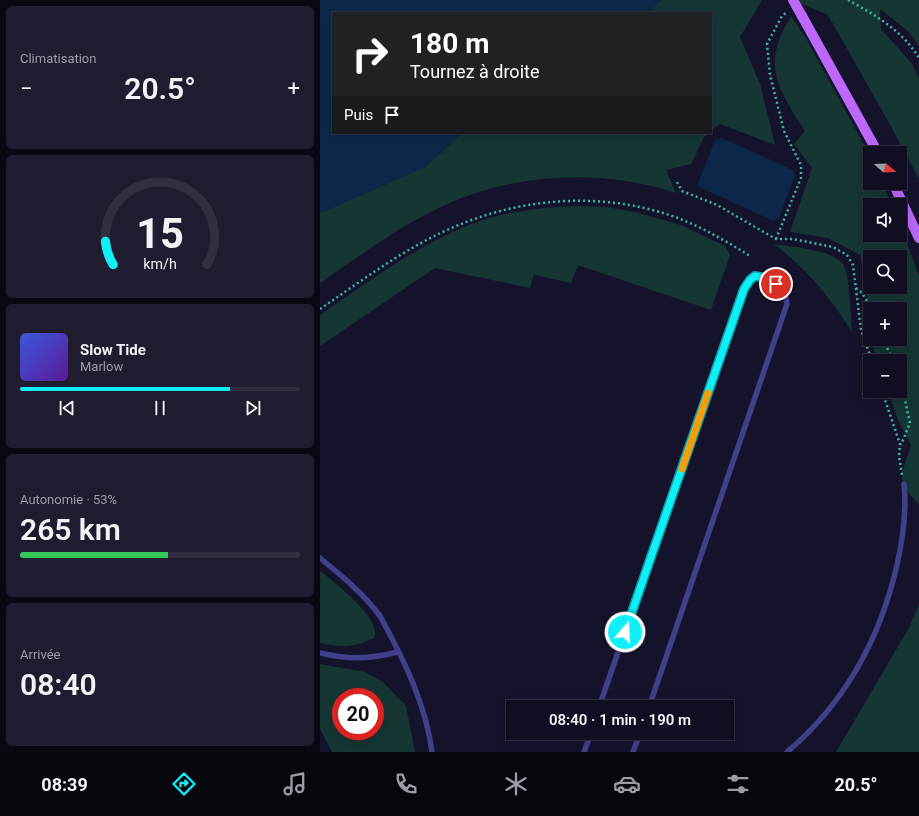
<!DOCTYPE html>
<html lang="fr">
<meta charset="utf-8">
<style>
:root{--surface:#100e21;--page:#1e1c2e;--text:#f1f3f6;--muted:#9c9ca5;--line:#302e3f;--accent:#10eff8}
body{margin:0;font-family:Roboto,sans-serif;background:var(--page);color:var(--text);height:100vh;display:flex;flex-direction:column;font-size:15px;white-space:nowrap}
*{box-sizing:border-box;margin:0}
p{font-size:13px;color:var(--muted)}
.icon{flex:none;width:22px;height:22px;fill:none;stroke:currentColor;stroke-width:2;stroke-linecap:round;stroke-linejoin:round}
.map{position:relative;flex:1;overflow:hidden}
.side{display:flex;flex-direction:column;gap:6px;padding:6px;background:#090812;width:320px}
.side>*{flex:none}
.banner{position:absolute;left:12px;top:12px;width:380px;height:122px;border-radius:0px;box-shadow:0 4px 16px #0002,0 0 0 1px var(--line);background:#202124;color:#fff;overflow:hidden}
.needle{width:26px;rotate:109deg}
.buttons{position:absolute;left:543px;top:146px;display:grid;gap:8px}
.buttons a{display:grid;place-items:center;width:44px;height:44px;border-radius:0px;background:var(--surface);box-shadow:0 4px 16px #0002,0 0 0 1px var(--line);font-size:20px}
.speed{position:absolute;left:12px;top:688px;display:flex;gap:8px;font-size:20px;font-weight:700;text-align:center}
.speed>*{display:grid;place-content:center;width:52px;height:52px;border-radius:50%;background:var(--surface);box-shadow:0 4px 16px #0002,0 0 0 1px var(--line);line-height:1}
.speed .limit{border:6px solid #d22;background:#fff;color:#111}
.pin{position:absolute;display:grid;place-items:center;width:34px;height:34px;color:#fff;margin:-17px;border:2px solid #fff;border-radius:50%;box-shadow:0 1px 4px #0007}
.me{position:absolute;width:44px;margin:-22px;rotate:19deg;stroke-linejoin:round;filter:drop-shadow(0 0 3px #0008)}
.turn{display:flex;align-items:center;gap:14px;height:84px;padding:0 12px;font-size:18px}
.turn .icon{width:52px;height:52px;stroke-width:2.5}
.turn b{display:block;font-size:28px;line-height:34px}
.then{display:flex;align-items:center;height:38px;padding:0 12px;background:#0003;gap:8px;font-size:15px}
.big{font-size:30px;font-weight:600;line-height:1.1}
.side .widget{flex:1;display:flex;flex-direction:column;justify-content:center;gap:6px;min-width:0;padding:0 14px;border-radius:6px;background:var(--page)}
.side .dial{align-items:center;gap:0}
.dial svg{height:104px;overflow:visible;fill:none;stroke:var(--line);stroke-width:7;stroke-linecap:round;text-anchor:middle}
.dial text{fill:var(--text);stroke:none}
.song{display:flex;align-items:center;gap:12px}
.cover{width:48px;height:48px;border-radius:6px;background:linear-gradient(135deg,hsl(230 70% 55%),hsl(270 70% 35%))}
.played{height:4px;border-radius:2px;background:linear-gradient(90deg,var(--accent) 75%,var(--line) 75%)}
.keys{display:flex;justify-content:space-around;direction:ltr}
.heat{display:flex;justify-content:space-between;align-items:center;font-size:22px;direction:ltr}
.charge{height:6px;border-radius:3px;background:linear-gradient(90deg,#34c759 53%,var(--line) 0)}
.trip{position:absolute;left:186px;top:700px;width:228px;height:40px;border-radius:0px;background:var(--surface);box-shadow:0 4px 16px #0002,0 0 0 1px var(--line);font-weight:600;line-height:40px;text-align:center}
.dock{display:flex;height:64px;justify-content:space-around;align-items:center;background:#06060d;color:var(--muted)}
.dock .icon{width:28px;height:28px}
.dock .active{color:var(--accent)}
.dock b{font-size:18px;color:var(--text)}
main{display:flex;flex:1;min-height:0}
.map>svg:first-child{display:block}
.green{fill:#153633;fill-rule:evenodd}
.water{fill:#0d274a}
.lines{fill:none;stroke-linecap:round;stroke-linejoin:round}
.path{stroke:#35bbab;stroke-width:2.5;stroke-dasharray:2 3;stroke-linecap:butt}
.service{stroke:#3f4089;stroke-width:5.5}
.primary{stroke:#bb68fb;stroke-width:10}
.primary-bridge{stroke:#bb68fb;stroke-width:10}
.route-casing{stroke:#0a9ba1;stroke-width:10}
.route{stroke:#10eff8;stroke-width:7}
.slow{stroke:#f59e0b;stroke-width:7}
</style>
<main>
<section class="side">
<div class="widget"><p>Climatisation</p>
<div class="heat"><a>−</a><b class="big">20.5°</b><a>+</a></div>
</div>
<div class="widget dial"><svg viewBox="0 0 100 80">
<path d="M14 69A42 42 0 1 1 86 69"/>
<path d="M14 69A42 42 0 0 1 8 51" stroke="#10eff8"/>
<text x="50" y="56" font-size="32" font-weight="700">15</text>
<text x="50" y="72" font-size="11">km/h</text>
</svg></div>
<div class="widget">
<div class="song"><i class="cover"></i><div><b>Slow Tide</b><p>Marlow</p></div></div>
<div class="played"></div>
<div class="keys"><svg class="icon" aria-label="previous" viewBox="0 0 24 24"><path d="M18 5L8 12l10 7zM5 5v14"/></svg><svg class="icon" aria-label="pause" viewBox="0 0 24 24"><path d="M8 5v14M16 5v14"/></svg><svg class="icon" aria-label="next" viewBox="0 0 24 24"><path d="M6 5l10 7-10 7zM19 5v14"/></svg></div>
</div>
<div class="widget"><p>Autonomie · 53%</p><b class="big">265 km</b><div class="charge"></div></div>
<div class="widget"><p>Arrivée</p><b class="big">08:40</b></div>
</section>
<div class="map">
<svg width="599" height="752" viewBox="0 0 599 752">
<rect width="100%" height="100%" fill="#15122c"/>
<!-- green -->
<g class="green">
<path d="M341,0h101l-22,37 20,47 15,61 -55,-21 -9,7v-118h-63z"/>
<path d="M473,0h126v46l-10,-14 -29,-23 1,20 31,35 7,15v100l-26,-49 -65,-115z"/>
<path d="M471,16l15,22 62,114 2,5v26h12l10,22h-22v30h30v-12l19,53v228c-25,-23 -17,-30 -8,-59l-13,-25 -10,-29h12v-30h-22l-11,-29v-40l-7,-37 -32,-17 -38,-6 22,-64 -18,-24 11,-13c-28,-44 -44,-66 -14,-115zM550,257h30v30h-30zM550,309h30v30h-30z"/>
<path d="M142,133h246c-7,6 -11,22 -17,31l-25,6 10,23c-75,-25 -161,-20 -233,13 -44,20 -83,50 -123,77v-70l105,-46z"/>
<path d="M259,206l28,1 28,5 46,13 44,21 5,9 -19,55 -133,-45 -7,18 -37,-8 -4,13 -95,-20 -115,78v-31c51,-35 109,-79 169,-97 29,-8 59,-11 90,-12z"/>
<path d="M454,244c18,3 56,5 68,19 8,9 9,55 10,69 -21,-34 -46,-64 -78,-88z"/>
<path d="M0,571c13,10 63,49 54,67 -23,10 -30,10 -54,5z"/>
<path d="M599,604v148h-83l73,-124z"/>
<path d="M0,664l45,8 18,10 23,24 9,46h-83l-12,-23zM21,697h34v34h-34z"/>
</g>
<!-- water -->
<g class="water">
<path d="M0,0h341l-13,13h-315v120h129l-37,34 -105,46z"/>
<path d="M402,138l71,32 2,6 -16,41 -5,4 -77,-35 18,-46z"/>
</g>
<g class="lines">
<!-- path -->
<g class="path">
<path d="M528,0c27,15 54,30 71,58"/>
<path d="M357,182l5,9 35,14 59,34h17l40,8 14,8 6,10 8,65 11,31"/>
<path d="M456,239l25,-61v-13l-17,-34 -14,-56 -3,-31 15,-28 5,-4"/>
<path d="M536,288l6,5 10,16"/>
<path d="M0,309c43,-29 86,-62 134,-82 71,-31 156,-36 229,-7 24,10 46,23 67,36"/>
<path d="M563,339l10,22"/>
<path d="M580,377l10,46 -9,22"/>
<path d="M562,391l18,53 -1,12 3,19"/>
</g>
<!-- service -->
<g class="service">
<path d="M0,558c22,18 43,35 60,58 23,42 46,88 52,136"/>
<path d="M0,653c29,7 50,6 78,-1"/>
<path d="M279,707l145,-418c3,-5 5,-10 10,-12 15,-6 33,14 33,27l-138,403"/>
<path d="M264,752l7,-19"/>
<path d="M313,752l7,-19"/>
<path d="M467,752c58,-49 93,-113 110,-187 6,-27 10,-54 7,-81"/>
</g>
<!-- primary -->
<g class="primary">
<path d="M482,16l76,137"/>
<path d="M573,183l26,55"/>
</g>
<!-- primary-bridge -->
<path class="primary-bridge" d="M473,0l9,16"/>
</g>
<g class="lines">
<!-- route casing -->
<g class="route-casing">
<path id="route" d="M305,632l119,-343 6,-9 5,-4 12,2 9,6"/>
</g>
<!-- route -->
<use href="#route" class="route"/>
<!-- slow -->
<path class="slow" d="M362,469l26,-76"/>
</g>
</svg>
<div class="buttons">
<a><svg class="needle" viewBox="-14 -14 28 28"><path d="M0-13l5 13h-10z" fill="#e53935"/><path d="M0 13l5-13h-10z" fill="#9c9ca5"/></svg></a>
<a><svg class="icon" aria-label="sound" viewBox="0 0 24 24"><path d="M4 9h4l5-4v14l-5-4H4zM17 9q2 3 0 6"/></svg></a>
<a><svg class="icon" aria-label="search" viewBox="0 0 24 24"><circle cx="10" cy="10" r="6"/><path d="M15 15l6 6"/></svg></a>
<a>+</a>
<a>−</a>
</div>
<div class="speed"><div class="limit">20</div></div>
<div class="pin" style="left:456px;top:284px;background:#d93025"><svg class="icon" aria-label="arrive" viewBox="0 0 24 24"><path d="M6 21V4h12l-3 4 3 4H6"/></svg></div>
<svg class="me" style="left:305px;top:632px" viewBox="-20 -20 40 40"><circle r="17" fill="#10eff8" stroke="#fff" stroke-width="3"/><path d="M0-11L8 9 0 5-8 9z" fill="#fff"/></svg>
<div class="trip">08:40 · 1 min · 190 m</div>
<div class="banner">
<div class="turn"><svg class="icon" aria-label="right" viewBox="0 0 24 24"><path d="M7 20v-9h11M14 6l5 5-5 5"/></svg><div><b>180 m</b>Tournez à droite</div></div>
<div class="then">Puis<svg class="icon" aria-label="arrive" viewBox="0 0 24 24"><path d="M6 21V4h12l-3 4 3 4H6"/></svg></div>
</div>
</div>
</main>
<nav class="dock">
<b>08:39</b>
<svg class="icon active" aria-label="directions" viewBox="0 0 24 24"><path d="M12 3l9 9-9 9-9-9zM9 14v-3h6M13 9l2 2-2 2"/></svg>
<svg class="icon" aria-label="music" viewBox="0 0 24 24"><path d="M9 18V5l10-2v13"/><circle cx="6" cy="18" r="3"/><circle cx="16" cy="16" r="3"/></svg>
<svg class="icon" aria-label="phone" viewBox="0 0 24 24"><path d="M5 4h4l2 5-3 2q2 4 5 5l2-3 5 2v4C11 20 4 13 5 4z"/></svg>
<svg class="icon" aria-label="climate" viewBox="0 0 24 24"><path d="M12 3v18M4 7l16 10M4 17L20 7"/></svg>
<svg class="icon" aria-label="car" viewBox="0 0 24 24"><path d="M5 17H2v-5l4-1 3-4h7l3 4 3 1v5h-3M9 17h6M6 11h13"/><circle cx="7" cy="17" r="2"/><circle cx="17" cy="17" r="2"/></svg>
<svg class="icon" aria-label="filters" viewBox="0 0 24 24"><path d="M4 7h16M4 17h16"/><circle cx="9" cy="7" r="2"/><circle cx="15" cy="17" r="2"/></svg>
<b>20.5°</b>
</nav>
